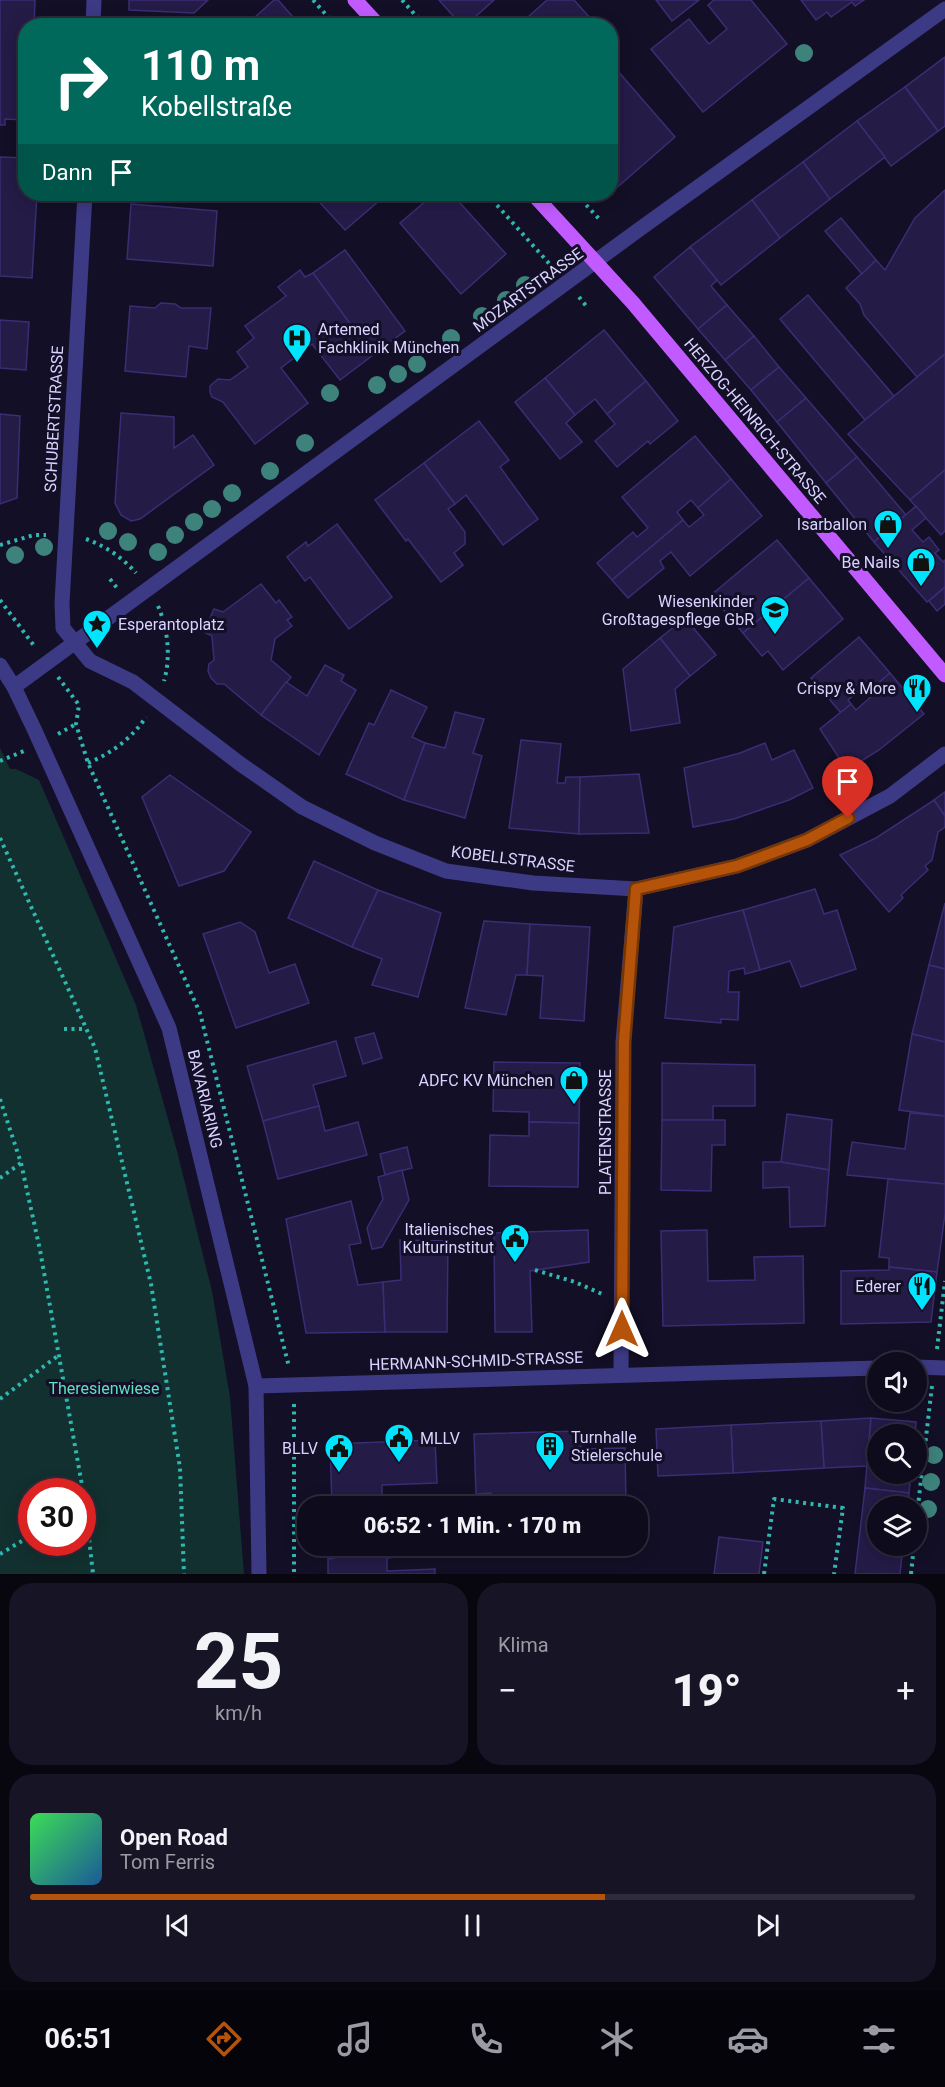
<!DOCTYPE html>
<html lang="de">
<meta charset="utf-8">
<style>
:root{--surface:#0e0b1c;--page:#171425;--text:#f1f3f6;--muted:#9b9ba3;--line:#2e2b3b;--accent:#b45309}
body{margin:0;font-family:Roboto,sans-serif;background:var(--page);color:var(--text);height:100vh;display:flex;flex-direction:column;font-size:22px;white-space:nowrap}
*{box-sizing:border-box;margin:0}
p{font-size:20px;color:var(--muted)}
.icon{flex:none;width:33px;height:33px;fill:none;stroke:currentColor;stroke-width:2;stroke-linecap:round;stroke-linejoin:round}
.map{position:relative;height:1574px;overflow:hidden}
.details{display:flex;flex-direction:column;gap:9px;padding:9px;background:#08060f;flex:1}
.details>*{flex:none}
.hud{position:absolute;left:18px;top:18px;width:600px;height:183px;border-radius:24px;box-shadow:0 3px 15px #0003,0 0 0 2px var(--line);background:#00695c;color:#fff;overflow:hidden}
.tools{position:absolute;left:867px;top:1352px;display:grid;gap:12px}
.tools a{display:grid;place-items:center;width:60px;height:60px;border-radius:50%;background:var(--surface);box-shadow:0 3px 15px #0003,0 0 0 2px var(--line);font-size:30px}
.speed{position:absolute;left:18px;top:1478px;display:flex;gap:12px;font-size:30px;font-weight:700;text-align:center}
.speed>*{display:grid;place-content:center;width:78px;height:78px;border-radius:50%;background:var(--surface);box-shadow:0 3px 15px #0003,0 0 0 2px var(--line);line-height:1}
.speed .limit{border:9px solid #d22;background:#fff;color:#111}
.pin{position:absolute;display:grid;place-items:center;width:51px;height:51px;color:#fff;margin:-62px -26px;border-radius:50% 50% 50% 0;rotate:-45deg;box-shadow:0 0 6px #0007}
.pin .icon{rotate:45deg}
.me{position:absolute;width:66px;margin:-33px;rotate:0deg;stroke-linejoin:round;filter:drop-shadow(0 0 4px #0008)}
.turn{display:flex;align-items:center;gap:21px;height:126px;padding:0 24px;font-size:27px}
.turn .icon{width:78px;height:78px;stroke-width:2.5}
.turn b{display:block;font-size:42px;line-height:51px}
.then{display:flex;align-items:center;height:57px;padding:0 24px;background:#0003;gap:12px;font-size:22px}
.big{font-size:45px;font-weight:800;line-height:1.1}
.details .card{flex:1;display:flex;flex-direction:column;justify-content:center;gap:9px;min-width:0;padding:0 21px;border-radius:24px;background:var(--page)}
.details .dial{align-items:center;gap:0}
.dial b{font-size:78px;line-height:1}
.song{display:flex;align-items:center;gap:18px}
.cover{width:72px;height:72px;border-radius:9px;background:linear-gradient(135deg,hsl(130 70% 55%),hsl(210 70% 35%))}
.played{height:6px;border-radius:3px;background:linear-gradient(90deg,var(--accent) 65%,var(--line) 65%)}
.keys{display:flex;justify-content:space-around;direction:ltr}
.heat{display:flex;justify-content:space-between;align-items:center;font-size:33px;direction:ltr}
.details .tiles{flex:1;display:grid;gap:9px;grid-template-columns:1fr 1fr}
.card:last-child{grid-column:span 2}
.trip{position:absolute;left:297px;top:1496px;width:351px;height:60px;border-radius:24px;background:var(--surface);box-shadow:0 3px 15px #0003,0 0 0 2px var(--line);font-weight:800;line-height:60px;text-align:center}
.menu{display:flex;height:96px;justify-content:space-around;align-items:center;background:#06040b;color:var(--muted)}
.menu .icon{width:42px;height:42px}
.menu .selected{color:var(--accent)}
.menu b{font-size:27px;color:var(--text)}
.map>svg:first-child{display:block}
.green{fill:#12302f;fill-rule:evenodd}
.building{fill:#241b47;stroke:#3b2d73;stroke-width:1.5}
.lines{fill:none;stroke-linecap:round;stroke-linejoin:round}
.path{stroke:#2fb8b0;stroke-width:4;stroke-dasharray:3 4.5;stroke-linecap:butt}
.minor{stroke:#3d3a85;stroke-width:15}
.major{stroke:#c25bff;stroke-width:15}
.tree{fill:#3d827b}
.route-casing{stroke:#753606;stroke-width:15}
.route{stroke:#b45309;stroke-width:10}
.labels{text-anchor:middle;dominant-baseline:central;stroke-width:6;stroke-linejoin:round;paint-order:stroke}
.street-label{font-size:16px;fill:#d9d4ff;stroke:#130f26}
.poi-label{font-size:16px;fill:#d9d4ff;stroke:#130f26;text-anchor:end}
.park-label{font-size:16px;fill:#5fe0c0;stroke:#130f26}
</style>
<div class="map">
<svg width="945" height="1574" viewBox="0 0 945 1574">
<rect width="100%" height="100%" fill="#130f26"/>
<!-- green -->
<path class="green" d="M0,748l10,21h6l23,11 97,225 41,146 35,140 18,106 14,177h-244zM32,1491h50v51h-50z"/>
<!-- building -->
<g class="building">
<path d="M0,0h35l-1,26h-8v94l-21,-1v6h-5z"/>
<path d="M129,0h79l-14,13 -65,-3z"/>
<path d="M274,0h4l23,26h-56z"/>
<path d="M439,0h55l-29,26h-3z"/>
<path d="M547,0h27l17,19 -7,7h-66z"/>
<path d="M656,0h43l-27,21z"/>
<path d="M714,0h37l36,44 -84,68 -52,-63 38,-30 20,25 18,-15 -19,-24z"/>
<path d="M801,0h63l-9,6 -3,-4 -21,15 -4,-5 -11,8z"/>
<path d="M945,57v69l-7,5 -33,-44z"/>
<path d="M610,62l65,75 -61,53 -4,-4z"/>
<path d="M905,87l33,44 -47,35 -34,-45z"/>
<path d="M857,121l28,36 -55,42 -27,-37z"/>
<path d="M0,157l26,1v36h11l-5,84 -32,-2z"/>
<path d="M803,162l27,37 -50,39 -28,-38z"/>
<path d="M945,190v164l-28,23 -53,-62 -4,-11 -14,-16 30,-28 9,10 30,-52z"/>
<path d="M312,194h75l-42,36z"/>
<path d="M434,194h18l54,60 -45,40 -61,-71z"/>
<path d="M752,200l28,38 -59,47 -31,-38z"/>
<path d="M131,204l86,7 -4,55 -86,-7z"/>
<path d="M841,218l35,42 -14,14 -37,-43z"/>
<path d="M690,247l27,33 -6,6 16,19 -29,24 -44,-52z"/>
<path d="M345,250l60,81 -32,24 -60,-82z"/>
<path d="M300,270l5,7 8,-4 60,82 -33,25 -28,-36 -31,24 27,35 -53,41 -32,-42 -11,-5 -2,-5v-6l8,-7 12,1 18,-13 -11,-15 17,-14 -9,-12 41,-30 -8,-9z"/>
<path d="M808,295l86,101 -29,24 -85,-101z"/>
<path d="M161,303l14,1 6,4h30l-4,41 -18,-3 -3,31 -61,-6 5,-65 25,2z"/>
<path d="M727,305l27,31 -29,24 -27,-31z"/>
<path d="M0,320l29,2 -3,48 -26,-2z"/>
<path d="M604,330l42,51 -39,33 -12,-15 -20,16 -30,-37z"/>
<path d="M754,336l25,31 -28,23 -26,-30z"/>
<path d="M945,354v116l-35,30 -62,-66z"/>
<path d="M779,367l27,31 -29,24 -26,-32z"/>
<path d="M545,378l30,37 -9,8 16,19 -22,17 -45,-57z"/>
<path d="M646,381l32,40 -28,23 -2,-3 -31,26 -22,-26 20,-17 -8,-10z"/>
<path d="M806,398l51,59 -31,26 -49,-61z"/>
<path d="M121,413l53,4v31l19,-13 21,30 -74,54 -9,2 -10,-6 -6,-12z"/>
<path d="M0,414l20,2 -3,82 -17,6z"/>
<path d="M479,421l30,39 -9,7 38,52 -35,26 -37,-50 -11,9 -31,-41z"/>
<path d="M695,436l36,43 -33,29 -7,-8 -14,12 6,8 -71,60 -15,-17 36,-31 4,5 11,-9 -26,-31z"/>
<path d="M857,457l49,58 -32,27 -48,-59z"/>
<path d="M424,463l31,41 -7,5 17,23v12l-11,9 9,12 -22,17 -33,-43 -2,2 -31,-41z"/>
<path d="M945,470v61l-4,4 -31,-35z"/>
<path d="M731,479l31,37 -72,60 -19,-24 -11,9 4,7 -36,30 -16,-18 71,-60 6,7 15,-12 -6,-7z"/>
<path d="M916,506l10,12 -14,12 11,12 6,-5 10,13 -4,3 8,9 2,-2v27l-18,15 -53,-60z"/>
<path d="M337,524l55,73 -43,32 -39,-52 -5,4 -18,-24 19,-15 2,4z"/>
<path d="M777,540l32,38 -66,55 -32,-38z"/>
<path d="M809,578l34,41 -60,51 -15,-19 -6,5 -19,-23z"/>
<path d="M261,584l15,19 3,-3 13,17 -5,3 5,6 -17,13 -4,21 20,17 -30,38 -37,-31h-7l-6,-6 -3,-7 1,-7 5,-4 -2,-24 -8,-4 10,-23 9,3z"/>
<path d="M945,587v17l-8,7 -8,-10z"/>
<path d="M685,618l31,37 -26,21 -30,-38z"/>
<path d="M859,637l31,36 -21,18 -4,-6 -17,15 3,4 -10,9 -30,-35z"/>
<path d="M660,638l30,38 -15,13 5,34 -49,8 -8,-62z"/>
<path d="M325,665l19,10 -3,6 15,9 -37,65 -58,-40 25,-33 21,14z"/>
<path d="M890,673l34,41 -45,36 -32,20 -27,-41 31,-25 5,6 17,-15 -4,-4z"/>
<path d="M391,690l36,17 -15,30 13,6 -21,57 -58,-26 23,-51 5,2z"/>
<path d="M455,712l29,7 -11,34 9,3 -17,62 -61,-18 21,-57 20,5z"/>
<path d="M521,740l40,4 -4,39h8l1,-6h14l-1,57 -70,-6z"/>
<path d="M765,743l7,17 22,-10 19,38 -24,12 -55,19 -41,8 -9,-59 56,-15z"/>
<path d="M639,774l10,59 -70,1 1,-57z"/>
<path d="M170,775l81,57 -27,39 -45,15 -37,-89z"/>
<path d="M945,792v24l-11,-16z"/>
<path d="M934,800l11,16v11l-7,5 -6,28 -7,6 3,4 -27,25 2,3 -14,14 -49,-57 36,-17z"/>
<path d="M314,861l64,29 -26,57 -64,-29z"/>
<path d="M815,889l9,25 13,-4 19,59 -55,18 -11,-26 -30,9 -17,-60z"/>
<path d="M378,890l63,23 -23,84 -46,-12 10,-26 -30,-12z"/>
<path d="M945,903v66l-16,-4z"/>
<path d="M743,910l17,60 -15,4 -1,-6 -15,3 -1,21h11l-1,28 -17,-1v4l-56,-5 9,-91z"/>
<path d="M484,921l46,3 -3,51h-11l-10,40 -41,-7z"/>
<path d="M240,922l15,10 14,41 26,-9 14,39 -73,25 -33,-94z"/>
<path d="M530,924l60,3 -6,94 -44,-3 3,-42 -16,-1z"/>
<path d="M929,965l16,4v73l-33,-8z"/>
<path d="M374,1033l8,25 -19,6 -8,-26z"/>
<path d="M912,1034l33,8v74l-46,-6z"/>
<path d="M336,1041l10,35 -33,9 6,21 -56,15 -16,-55z"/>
<path d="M494,1062l86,1 -1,60 -50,-1v-10l-36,-1z"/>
<path d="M662,1063l93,2v41h-42v14h-51z"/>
<path d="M319,1106l6,25 33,-9 9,33 -89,24 -15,-58z"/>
<path d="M910,1113l35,3v68l-98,-9 5,-33 53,7z"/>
<path d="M787,1114l45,6 -3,50 -48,-8z"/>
<path d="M662,1120h63v25h-13l-1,46 -50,-1z"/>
<path d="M529,1122l50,1 -1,64 -89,-1 1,-51 39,1z"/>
<path d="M407,1147l5,21 -27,7 -5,-21z"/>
<path d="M763,1162h18l48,8 -4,56 -35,1 -1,-40 -26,1z"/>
<path d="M402,1170l7,30 -27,47 -10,2 -5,-21 16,-29 -5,-22z"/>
<path d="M888,1179l57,5v30l-8,58 -48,-5v-9l-10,-1z"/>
<path d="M351,1201l10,42 -12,2 9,40 25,-3 2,50 -79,1 -20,-114z"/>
<path d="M588,1230l1,32 -59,9 2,61h-37l-1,-99z"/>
<path d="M707,1230l1,51 47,-1 -1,-23 49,-1 1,67 -141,3 -2,-95z"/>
<path d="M400,1240l48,1 -1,91h-62l-2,-50 18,-2z"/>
<path d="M889,1267l48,5 -6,50 -90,2v-53l48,-1z"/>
<path d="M871,1418l-4,48 -43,2 -3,-47z"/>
<path d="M871,1418l45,4 -1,12h-37v39h33l-2,20 -44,-5z"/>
<path d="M821,1421l3,47 -91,5 -2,-48z"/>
<path d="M731,1425l2,48 -75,3 -2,-47z"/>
<path d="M580,1431l1,18 44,-1 1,57 -50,1v-3l-85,2v-12l-15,1 -2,-60z"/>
<path d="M435,1440l2,43 -55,2v21h-50l-2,-62z"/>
<path d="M865,1488l44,5 -1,13h-30v39h25l-3,29h-45z"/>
<path d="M719,1537l44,5 -4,32h-45z"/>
<path d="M333,1545h61l1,12 -8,1v13l48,-2v5h-107v-15l6,-1z"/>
</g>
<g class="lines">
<!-- path -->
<g class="path">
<path d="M313,0l23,26"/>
<path d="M402,0l23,26"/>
<path d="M487,194l67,75"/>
<path d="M576,194l25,27"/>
<path d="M579,297l8,10"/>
<path d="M86,539c19,7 36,18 50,34"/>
<path d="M0,545l34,-10h12"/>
<path d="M110,579l7,9"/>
<path d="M0,600l35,47"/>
<path d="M158,606c10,23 13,51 6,75"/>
<path d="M138,619l8,11"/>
<path d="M58,677l21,28 -3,19 12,39 112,250 89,354"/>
<path d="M58,734l18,-10"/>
<path d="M0,761l24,-10"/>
<path d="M88,763c24,-10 44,-25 58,-46"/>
<path d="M0,838l95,210 56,236 29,184 4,106"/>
<path d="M64,1029h22"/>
<path d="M0,1099l21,64 19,87 45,252 8,72"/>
<path d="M0,1178l21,-15"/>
<path d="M535,1270l40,12 27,12"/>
<path d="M937,1349l8,-68"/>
<path d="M0,1399l59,-44"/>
<path d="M294,1404v170"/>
<path d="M916,1523l16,-137"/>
<path d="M0,1554l32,-19"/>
<path d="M764,1574l10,-75 69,9 -9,66"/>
<path d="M911,1574l3,-29"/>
</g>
<!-- minor -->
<g class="minor">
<path d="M93,26l1,-26"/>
<path d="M85,194l-23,409 1,25 27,33 43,21 106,81 63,44 73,36 71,28 87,12 103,6 101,-23 70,-26 83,-44 55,-42"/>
<path d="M0,665l14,22 21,44 134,297 87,358 3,188"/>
<path d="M14,687l623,-456 308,-222"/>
<path d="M916,1367l29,1"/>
<path d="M621,1375l2,-333 13,-153"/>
<path d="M256,1386l622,-18"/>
</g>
<!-- major -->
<g class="major">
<path d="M355,0l24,26"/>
<path d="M533,194l100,109 312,372"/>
</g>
</g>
<!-- trees -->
<g class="tree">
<circle cx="804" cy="53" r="9"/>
<circle cx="525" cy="285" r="9"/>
<circle cx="506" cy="300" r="9"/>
<circle cx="482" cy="316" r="9"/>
<circle cx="451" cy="338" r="9"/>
<circle cx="417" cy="364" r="9"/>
<circle cx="398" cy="374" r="9"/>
<circle cx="377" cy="385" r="9"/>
<circle cx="330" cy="393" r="9"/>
<circle cx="305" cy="443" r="9"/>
<circle cx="270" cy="471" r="9"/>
<circle cx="232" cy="493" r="9"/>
<circle cx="212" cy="509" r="9"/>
<circle cx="194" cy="522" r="9"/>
<circle cx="108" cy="531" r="9"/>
<circle cx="175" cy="535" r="9"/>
<circle cx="128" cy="542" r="9"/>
<circle cx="44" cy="547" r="9"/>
<circle cx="158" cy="552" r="9"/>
<circle cx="15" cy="555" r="9"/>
<circle cx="934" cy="1455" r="9"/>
<circle cx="931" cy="1482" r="9"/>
<circle cx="928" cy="1509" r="9"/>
</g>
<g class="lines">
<!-- route casing -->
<g class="route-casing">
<path id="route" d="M622,1329l2,-287 12,-153 101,-23 70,-26 41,-22"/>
</g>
<!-- route -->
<use href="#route" class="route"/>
</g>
<!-- icons -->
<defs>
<g id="hospital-pin" transform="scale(1.5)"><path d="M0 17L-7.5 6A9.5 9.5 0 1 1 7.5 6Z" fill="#00e5ff" stroke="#130f26"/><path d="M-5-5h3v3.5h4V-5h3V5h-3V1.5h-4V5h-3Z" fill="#111"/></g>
<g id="shop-pin" transform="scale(1.5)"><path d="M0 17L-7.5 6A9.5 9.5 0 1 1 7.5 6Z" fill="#00e5ff" stroke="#130f26"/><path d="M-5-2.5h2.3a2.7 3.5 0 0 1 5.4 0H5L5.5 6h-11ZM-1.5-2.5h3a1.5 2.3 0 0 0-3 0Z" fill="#111"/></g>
<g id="school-pin" transform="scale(1.5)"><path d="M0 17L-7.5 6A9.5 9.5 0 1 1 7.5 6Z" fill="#00e5ff" stroke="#130f26"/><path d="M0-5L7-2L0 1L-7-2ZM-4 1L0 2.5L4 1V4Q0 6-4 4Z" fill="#111"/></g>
<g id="sight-pin" transform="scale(1.5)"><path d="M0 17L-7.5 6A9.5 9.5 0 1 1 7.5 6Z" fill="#00e5ff" stroke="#130f26"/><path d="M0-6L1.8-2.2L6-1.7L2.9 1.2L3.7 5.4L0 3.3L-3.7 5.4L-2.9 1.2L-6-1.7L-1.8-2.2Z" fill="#111"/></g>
<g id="restaurant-pin" transform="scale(1.5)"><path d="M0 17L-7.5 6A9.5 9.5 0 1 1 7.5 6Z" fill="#00e5ff" stroke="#130f26"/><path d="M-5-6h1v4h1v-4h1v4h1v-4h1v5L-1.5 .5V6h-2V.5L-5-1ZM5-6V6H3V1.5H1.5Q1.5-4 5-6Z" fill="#111"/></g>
<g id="civic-pin" transform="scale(1.5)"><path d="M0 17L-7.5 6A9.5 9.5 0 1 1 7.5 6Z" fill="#00e5ff" stroke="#130f26"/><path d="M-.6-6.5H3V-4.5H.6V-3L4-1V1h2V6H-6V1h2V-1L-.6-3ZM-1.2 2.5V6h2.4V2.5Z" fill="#111"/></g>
<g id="building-pin" transform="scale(1.5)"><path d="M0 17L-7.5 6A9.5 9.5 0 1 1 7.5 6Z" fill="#00e5ff" stroke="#130f26"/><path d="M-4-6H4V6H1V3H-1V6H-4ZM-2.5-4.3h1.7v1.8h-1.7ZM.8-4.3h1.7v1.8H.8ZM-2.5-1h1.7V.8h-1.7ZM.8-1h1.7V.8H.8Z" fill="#111"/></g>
</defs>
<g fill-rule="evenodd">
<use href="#hospital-pin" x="297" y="338"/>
<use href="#shop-pin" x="888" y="524"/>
<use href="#shop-pin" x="921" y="562"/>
<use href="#school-pin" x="775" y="610"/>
<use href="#sight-pin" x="97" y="624"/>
<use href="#restaurant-pin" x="917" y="688"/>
<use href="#shop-pin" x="574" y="1080"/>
<use href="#civic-pin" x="515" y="1238"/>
<use href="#restaurant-pin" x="922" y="1286"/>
<use href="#civic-pin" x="399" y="1438"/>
<use href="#building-pin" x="550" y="1446"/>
<use href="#civic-pin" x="339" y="1448"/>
</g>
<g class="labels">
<!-- street labels -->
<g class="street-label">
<text transform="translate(528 290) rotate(-36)">MOZARTSTRASSE</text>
<text transform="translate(54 419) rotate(-87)">SCHUBERTSTRASSE</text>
<text transform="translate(755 421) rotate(50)">HERZOG-HEINRICH-STRASSE</text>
<text transform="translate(513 859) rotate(7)">KOBELLSTRASSE</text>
<text transform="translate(205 1099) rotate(76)">BAVARIARING</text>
<text transform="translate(605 1132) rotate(-90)">PLATENSTRASSE</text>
<text transform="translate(476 1361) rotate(-2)">HERMANN-SCHMID-STRASSE</text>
</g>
<!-- poi labels -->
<g class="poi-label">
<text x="318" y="329" text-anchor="start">Artemed<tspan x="318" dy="18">Fachklinik München</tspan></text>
<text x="867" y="524">Isarballon</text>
<text x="900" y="562">Be Nails</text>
<text x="754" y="601">Wiesenkinder<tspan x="754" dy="18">Großtagespflege GbR</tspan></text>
<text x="118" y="624" text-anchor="start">Esperantoplatz</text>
<text x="896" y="688">Crispy &amp; More</text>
<text x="553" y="1080">ADFC KV München</text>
<text x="494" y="1229">Italienisches<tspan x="494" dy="18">Kulturinstitut</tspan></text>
<text x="901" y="1286">Ederer</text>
<text x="571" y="1437" text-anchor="start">Turnhalle<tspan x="571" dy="18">Stielerschule</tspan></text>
<text x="420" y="1438" text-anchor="start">MLLV</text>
<text x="318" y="1448">BLLV</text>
</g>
<!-- park labels -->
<g class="park-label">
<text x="104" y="1388">Theresienwiese</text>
</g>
</g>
</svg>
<div class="tools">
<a><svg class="icon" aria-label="sound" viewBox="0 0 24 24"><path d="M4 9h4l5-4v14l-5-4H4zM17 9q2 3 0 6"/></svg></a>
<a><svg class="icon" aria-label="search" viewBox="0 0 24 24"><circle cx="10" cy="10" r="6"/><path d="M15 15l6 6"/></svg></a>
<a><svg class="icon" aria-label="layers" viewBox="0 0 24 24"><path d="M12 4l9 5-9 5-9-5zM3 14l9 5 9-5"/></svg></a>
</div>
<div class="speed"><div class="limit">30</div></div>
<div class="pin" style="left:848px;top:818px;background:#d93025"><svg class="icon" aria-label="arrive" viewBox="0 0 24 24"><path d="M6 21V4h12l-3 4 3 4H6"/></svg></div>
<svg class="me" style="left:622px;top:1329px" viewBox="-20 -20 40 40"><path d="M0-17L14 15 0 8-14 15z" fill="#b45309" stroke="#fff" stroke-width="4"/></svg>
<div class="trip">06:52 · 1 Min. · 170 m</div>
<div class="hud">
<div class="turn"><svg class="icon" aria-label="right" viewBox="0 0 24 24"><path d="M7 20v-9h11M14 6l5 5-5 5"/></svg><div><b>110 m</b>Kobellstraße</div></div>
<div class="then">Dann<svg class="icon" aria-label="arrive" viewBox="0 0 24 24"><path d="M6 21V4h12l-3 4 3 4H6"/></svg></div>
</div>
</div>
<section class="details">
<div class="tiles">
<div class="card dial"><b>25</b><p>km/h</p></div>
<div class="card"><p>Klima</p>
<div class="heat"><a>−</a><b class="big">19°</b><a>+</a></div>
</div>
<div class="card">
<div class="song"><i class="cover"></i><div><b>Open Road</b><p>Tom Ferris</p></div></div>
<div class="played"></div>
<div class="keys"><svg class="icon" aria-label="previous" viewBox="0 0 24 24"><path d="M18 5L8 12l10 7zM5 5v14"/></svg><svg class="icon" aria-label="pause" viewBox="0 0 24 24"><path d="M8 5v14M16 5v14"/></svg><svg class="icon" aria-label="next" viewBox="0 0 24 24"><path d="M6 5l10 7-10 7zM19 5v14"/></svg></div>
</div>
</div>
</section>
<nav class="menu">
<b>06:51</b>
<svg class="icon selected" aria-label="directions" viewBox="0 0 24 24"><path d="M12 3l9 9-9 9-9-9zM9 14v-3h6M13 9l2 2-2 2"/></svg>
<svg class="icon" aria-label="music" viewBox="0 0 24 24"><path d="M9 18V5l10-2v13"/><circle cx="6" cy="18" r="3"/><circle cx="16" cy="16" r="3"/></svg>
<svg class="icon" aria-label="phone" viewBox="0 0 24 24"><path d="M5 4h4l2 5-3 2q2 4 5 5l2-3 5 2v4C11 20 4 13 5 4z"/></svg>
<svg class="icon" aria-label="climate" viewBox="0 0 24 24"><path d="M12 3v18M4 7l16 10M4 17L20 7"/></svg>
<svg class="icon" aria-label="car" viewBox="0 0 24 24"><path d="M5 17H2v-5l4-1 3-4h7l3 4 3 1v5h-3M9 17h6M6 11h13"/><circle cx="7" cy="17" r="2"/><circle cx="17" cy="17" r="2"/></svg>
<svg class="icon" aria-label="filters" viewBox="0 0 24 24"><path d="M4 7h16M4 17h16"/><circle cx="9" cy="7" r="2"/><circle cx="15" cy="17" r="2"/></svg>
</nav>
